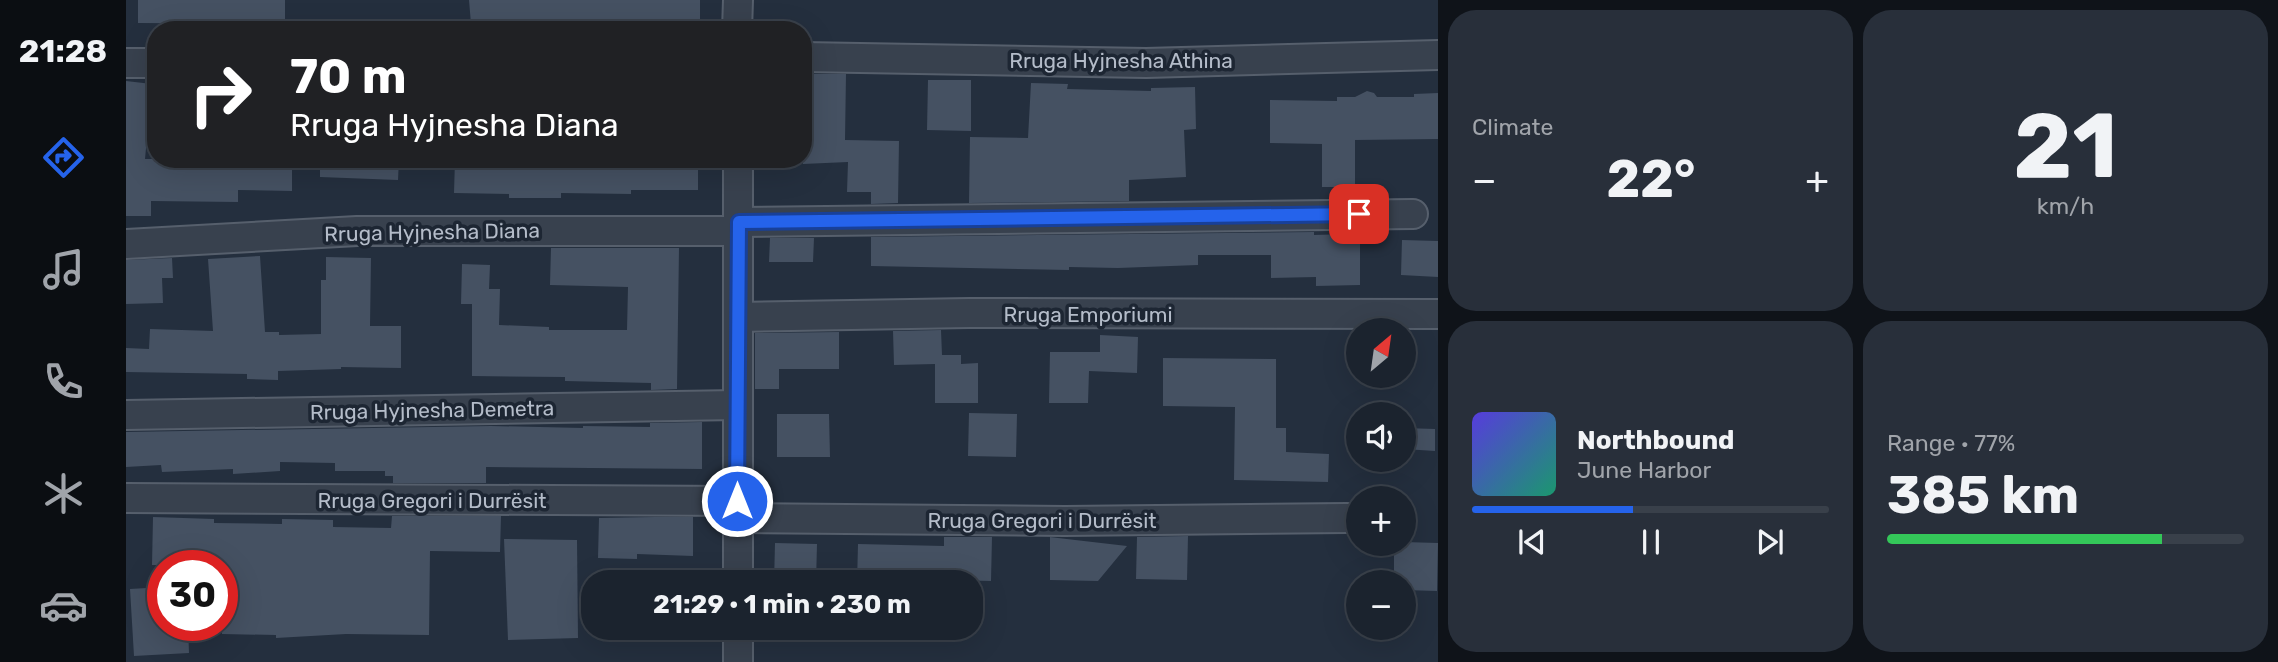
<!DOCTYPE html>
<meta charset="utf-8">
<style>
:root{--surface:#1b232e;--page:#282f3a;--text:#f1f3f6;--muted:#a0a4aa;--line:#39404a;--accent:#2563eb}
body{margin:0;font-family:Rubik,sans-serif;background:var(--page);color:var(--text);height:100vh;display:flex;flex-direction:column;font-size:26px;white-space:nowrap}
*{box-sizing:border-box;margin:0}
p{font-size:23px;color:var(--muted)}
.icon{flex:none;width:38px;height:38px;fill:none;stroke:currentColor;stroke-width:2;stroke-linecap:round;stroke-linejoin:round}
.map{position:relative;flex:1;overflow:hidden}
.details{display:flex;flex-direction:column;gap:10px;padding:10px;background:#0f1319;width:840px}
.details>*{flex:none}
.banner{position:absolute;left:21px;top:21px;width:665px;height:147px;border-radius:28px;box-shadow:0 7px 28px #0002,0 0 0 2px var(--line);background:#202124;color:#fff;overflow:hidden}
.needle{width:46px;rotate:29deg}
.fabs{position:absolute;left:1220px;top:318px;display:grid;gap:14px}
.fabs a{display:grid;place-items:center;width:70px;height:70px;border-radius:50%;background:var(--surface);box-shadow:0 7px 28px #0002,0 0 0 2px var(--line);font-size:35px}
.speed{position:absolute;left:21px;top:550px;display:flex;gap:14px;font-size:35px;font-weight:700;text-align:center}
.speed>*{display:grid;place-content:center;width:91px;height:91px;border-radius:50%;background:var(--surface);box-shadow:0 7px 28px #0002,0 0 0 2px var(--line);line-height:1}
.speed .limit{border:10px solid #d22;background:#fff;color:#111}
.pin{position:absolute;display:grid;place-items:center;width:60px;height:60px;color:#fff;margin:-30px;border-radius:14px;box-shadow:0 4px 10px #0006}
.me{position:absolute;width:77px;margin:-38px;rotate:0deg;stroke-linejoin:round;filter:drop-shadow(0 0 5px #0008)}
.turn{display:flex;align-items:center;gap:24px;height:147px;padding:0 28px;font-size:32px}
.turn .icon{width:91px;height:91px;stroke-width:2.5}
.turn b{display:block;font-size:49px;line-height:60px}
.big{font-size:52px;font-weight:700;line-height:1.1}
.details .tile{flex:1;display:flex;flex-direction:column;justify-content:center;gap:10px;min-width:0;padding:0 24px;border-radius:28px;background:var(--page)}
.details .dial{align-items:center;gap:0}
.dial b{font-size:91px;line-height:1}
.song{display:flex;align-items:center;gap:21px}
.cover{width:84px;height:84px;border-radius:10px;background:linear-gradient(135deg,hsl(250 70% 55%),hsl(160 70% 35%))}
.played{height:7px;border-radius:4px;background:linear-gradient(90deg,var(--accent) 45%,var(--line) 45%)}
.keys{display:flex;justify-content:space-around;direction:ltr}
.heat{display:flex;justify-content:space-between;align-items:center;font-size:38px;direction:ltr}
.charge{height:10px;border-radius:5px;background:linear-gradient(90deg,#34c759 77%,var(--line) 0)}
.details .tiles{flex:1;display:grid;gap:10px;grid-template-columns:repeat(2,1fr)}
.trip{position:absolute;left:455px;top:570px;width:402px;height:70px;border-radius:28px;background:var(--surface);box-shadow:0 7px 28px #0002,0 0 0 2px var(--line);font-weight:700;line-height:70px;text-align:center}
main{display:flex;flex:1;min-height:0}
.menu{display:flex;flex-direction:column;width:126px;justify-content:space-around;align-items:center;background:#0b0e12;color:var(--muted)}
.menu .icon{width:49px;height:49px}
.menu .selected{color:var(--accent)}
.menu b{font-size:32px;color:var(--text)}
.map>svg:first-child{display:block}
.building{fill:#455162}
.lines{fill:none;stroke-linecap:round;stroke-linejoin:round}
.minor-casing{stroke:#565f6c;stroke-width:32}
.minor{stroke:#38414e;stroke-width:28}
.route-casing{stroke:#184099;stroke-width:18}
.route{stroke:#2563eb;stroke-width:12}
.labels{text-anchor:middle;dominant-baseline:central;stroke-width:7;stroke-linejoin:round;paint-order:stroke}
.street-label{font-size:21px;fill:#b4bcc9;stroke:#1d2633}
</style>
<main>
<nav class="menu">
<b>21:28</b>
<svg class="icon selected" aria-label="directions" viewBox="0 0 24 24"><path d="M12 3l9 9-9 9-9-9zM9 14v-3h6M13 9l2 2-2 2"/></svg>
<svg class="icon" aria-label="music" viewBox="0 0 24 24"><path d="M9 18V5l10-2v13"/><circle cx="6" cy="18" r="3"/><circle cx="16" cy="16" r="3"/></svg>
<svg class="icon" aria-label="phone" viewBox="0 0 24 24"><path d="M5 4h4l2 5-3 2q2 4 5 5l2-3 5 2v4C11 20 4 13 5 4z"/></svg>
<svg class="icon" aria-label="climate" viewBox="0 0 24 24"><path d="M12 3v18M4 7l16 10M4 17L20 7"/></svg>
<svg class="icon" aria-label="car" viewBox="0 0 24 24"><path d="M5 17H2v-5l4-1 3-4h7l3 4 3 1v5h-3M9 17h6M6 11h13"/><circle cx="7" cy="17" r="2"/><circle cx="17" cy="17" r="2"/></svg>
</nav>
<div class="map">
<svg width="1312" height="662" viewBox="0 0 1312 662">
<rect width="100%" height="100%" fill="#242f3e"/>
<!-- building -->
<g class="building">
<path d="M12,0h147v24l-147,-1z"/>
<path d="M343,0h231v30h-73l1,-7 -88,-2 -69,3z"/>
<path d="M677,74h43l-1,66 54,1 -1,62 -27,1v-12h-24l1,-30 -45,2z"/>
<path d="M802,80h43v51l-44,-1z"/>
<path d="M0,81l26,3 -7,75h147v32l-54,-1v12l-87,-1v15h-25z"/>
<path d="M905,83l37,1 -1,5 84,2v-3l44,-1 1,42 -12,1 2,47 -57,3v21l-160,2 1,-66 58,1z"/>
<path d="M1241,91l7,2 3,4h37v-3l24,-1v46l-83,1v47h-33v-43l-52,-1v-43l67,1v-4h18z"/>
<path d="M194,159h79l-1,21 -78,-3z"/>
<path d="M329,159h243v31h-67v4l-70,-1v5h-52v-4l-55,-1z"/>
<path d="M1188,232v3l34,-1v4l12,1v46l-44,1v-9l-45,1v-23h-73v10l-80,3 -49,-1v3l-198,-4v-29z"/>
<path d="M644,238h44l-1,24h-44z"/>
<path d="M1276,240l36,1v36l-37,-2z"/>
<path d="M425,248h128l-2,141 -26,1v-7l-86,-2v-4l-93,-1v-72h-11l1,-40 28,1 -1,24h11l-1,36 50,2v3h78l1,-43 -78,-2z"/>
<path d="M134,256l5,76h14v3l42,-1v-54h5v-23l45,1 -1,68h31v42l-60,-1v2l-63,2v9l-31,-1v-5l-121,-2v-24l23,1 1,-20 63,2 -5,-72z"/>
<path d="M46,258l1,20h-11l1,25 -37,1v-44z"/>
<path d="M815,330l1,25h19v9l17,-1v40h-43v-39l-41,1 -1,-34z"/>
<path d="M713,332v37h-60v20h-24v-56z"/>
<path d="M974,335l38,2 -1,36 -48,-2 -1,32h-39l1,-51h50z"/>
<path d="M1037,358l113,1v69h10v24l43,2 -1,28 -94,-2 1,-73 -72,-1z"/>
<path d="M843,413l48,1 -1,43 -48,-1z"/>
<path d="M651,414h52l1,43h-53z"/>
<path d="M576,422v47l-216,-2v16h-93v-7h-8v-5h-50v-8l-55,-1v9l-47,3v-5l-71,3 -1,-7 -35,2v-35l365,-6 92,2v-2l67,1v-4z"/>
<path d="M1278,428l31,1v22l-31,-2z"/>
<path d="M266,516h109l-1,36 -70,-1 -1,84 -83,-1 -70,4v-3l-54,-1v-69h-70l1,-48 61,2v4l68,1v-5l51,1v7l58,1z"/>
<path d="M528,517h39v39l-56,-2v5l-39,-1 1,-40z"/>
<path d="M1062,536l-1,44 -51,-1 1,-42z"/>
<path d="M818,537h48l-1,44 -86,-2v4h-48l1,-39 86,2z"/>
<path d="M924,537l8,1 69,8 -29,35 -48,-1z"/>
<path d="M378,539l73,1 1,98 -70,2z"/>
<path d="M1278,542l34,1 -1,48 -33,-1v-7h-10v-39h10z"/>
<path d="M649,543l42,1 -1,39h-42z"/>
<path d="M37,587v38h25l1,28 -55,3 -4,-67z"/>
</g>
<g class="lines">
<!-- minor casing -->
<g class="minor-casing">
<g id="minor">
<path d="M611,30l1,-30"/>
<path d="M677,57l343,6 292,-8"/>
<path d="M0,63h30"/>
<path d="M613,222l674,-8"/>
<path d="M0,244l231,-13h381"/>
<path d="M612,317l231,-4 469,1"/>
<path d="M0,415l611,-10"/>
<path d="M0,498l612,3"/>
<path d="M612,518l327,3 282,-3"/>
<path d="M612,583v-424"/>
<path d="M612,628v34"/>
</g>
</g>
<!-- minor -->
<use href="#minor" class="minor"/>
</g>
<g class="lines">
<!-- route casing -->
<g class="route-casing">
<path id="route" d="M611,501l2,-279 620,-8"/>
</g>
<!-- route -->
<use href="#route" class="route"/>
</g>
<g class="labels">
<!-- street labels -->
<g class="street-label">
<text x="995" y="60">Rruga Hyjnesha Athina</text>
<text transform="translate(306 232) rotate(-1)">Rruga Hyjnesha Diana</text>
<text x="962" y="314">Rruga Emporiumi</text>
<text transform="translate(306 410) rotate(-1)">Rruga Hyjnesha Demetra</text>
<text x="306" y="500">Rruga Gregori i Durrësit</text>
<text x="916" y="520">Rruga Gregori i Durrësit</text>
</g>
</g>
</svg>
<div class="fabs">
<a><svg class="needle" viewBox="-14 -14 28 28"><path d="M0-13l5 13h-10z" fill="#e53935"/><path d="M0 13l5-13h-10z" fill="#a0a4aa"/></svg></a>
<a><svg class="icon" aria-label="sound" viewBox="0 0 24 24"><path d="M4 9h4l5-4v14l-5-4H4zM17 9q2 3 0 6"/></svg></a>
<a>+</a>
<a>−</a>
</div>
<div class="speed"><div class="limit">30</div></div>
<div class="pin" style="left:1233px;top:214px;background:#d93025"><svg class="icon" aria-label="arrive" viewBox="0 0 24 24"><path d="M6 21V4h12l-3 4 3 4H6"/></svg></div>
<svg class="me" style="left:611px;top:501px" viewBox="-20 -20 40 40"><circle r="17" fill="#2563eb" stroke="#fff" stroke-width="3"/><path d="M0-11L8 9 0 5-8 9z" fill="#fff"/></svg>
<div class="trip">21:29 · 1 min · 230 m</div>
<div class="banner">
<div class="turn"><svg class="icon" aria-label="right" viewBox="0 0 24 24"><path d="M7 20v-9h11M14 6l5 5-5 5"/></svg><div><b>70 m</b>Rruga Hyjnesha Diana</div></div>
</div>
</div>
<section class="details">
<div class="tiles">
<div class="tile"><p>Climate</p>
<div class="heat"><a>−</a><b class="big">22°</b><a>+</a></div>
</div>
<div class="tile dial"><b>21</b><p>km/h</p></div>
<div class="tile">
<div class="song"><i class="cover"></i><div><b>Northbound</b><p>June Harbor</p></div></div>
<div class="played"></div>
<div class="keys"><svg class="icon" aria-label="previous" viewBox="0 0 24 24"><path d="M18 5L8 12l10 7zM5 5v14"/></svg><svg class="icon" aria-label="pause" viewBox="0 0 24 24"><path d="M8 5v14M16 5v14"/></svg><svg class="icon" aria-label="next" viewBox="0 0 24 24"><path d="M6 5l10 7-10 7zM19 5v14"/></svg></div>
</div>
<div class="tile"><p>Range · 77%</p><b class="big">385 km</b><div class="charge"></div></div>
</div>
</section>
</main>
